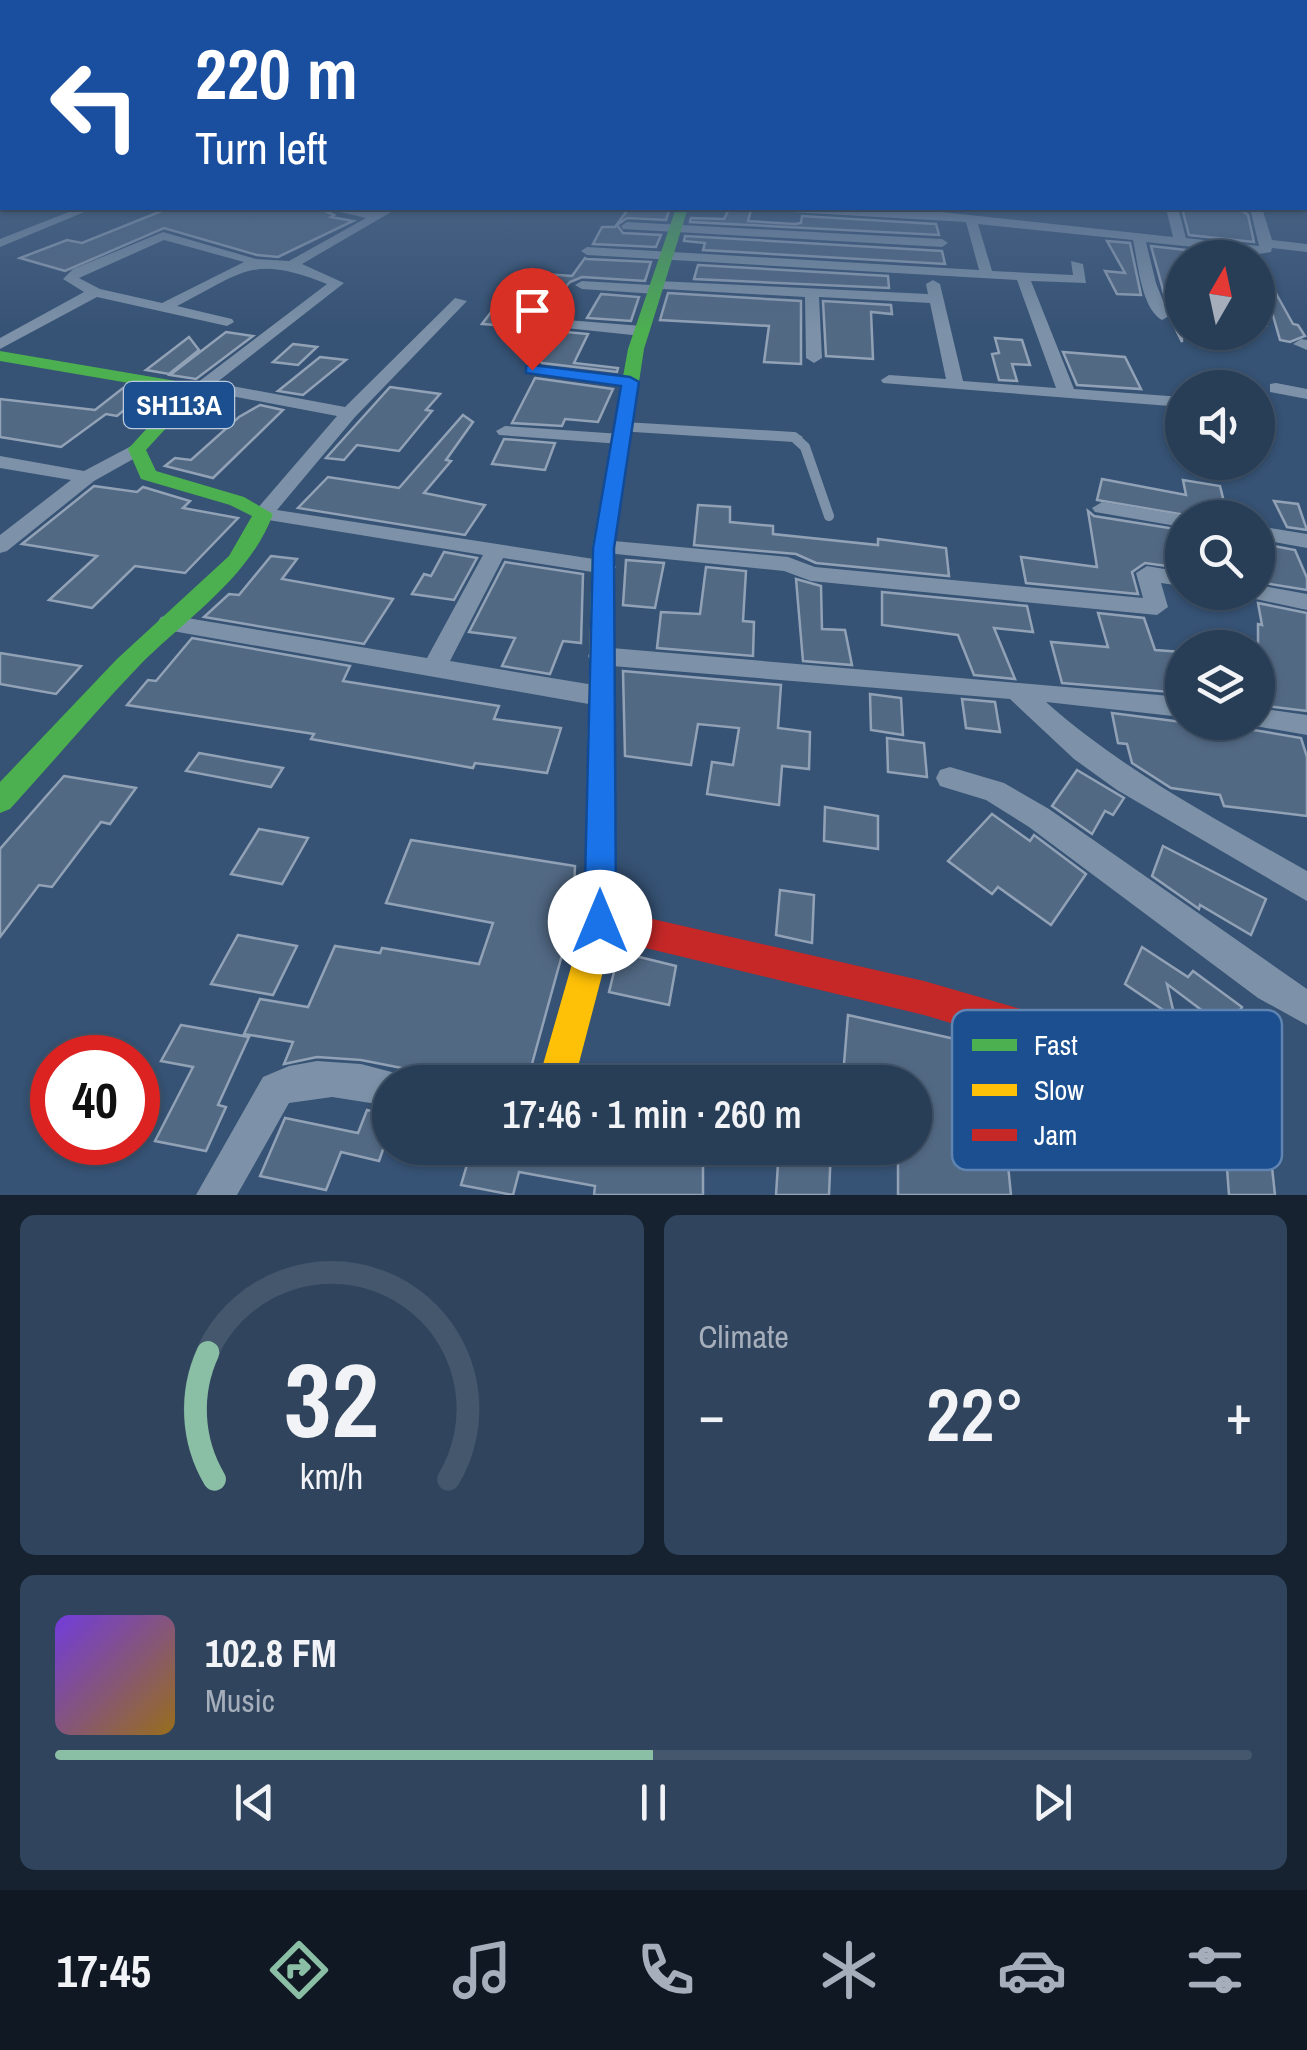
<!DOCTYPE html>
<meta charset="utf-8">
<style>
:root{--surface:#283e57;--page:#30455d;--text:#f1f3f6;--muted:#a5aeba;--line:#44576d;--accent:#8abfa5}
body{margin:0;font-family:"Archivo Narrow",sans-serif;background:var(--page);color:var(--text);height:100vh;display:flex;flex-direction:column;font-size:38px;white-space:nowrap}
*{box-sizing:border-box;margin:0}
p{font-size:32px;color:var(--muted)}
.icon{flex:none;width:55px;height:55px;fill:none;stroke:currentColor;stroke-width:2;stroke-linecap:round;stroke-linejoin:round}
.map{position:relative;height:1195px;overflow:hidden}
.side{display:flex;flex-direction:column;gap:20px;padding:20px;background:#162230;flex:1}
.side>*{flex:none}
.hud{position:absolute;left:0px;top:0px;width:1308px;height:210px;box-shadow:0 2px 8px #0004,0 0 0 2px var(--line);background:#1a4fa0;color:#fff;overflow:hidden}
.needle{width:65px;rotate:9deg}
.buttons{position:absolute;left:1165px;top:240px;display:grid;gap:20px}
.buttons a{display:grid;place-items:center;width:110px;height:110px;border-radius:50%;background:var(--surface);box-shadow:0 2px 8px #0004,0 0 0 2px var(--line);font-size:50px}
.speed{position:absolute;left:30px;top:1035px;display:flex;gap:20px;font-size:50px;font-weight:700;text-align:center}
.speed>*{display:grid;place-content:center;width:130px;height:130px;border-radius:50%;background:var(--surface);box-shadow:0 2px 8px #0004,0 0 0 2px var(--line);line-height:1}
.speed .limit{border:15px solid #d22;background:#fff;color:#111}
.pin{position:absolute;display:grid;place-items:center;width:85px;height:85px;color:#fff;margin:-102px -42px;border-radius:50% 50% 50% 0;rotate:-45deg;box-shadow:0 0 10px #0007}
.pin .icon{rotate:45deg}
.me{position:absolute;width:110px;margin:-55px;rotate:0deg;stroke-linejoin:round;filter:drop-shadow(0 0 8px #0008)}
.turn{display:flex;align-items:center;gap:35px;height:210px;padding:0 30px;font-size:45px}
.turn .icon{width:130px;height:130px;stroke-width:2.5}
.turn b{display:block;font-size:70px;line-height:85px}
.big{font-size:75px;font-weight:600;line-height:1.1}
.side .card{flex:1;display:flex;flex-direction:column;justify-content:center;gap:15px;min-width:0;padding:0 35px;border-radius:15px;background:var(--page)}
.side .dial{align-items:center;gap:0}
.dial svg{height:260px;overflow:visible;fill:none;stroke:var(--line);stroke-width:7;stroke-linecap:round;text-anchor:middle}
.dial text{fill:var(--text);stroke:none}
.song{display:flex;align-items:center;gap:30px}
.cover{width:120px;height:120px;border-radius:15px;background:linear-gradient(135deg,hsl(260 70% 55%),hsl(40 70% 35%))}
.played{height:10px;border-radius:5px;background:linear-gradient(90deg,var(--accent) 50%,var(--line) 50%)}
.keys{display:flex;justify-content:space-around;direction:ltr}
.heat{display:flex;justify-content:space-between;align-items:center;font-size:55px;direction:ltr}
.side .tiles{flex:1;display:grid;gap:20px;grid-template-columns:1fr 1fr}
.card:last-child{grid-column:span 2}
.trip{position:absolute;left:372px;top:1065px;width:560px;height:100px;border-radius:50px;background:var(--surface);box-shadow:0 2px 8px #0004,0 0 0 2px var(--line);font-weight:600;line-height:100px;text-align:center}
.menu{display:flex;height:160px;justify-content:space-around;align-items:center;background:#101923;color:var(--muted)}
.menu .icon{width:70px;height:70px}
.menu .selected{color:var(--accent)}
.menu b{font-size:45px;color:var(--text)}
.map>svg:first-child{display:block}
.building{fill:#526984;stroke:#92a2b6;stroke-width:2.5}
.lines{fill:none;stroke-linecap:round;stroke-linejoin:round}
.lane{stroke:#7d92a8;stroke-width:10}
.street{fill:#7d92a8;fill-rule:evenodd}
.fast{fill:#4caf50;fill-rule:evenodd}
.slow{fill:#ffc107;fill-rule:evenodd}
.jam{fill:#c62828;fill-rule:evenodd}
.route{fill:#1a73e8;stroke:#114b97;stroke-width:2.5}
.labels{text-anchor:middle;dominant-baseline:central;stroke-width:10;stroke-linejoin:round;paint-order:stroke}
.shield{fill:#1b4f8f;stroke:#bbcadd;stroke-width:2.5}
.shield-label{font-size:28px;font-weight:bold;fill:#fff}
.key{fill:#1b4f8f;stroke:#5f84b1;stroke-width:2.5}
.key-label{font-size:28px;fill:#fff}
</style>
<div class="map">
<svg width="1307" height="1195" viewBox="0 0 1307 1195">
<rect width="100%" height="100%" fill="#365274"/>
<!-- building -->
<g class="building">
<path d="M169,208h150l15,7 -3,2 22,4 -75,36 -21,-2 -93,-27 -99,43 -45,-13 47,-18 15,3z"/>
<path d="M629,208h41l-4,12 -39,-2 -10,7 6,8 38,2 -5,12 -63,-3 9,-17h13z"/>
<path d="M1182,208l58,1 8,6 6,27 -65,-7z"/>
<path d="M729,209l22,1 -3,11 47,3 6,-1 1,-7 134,8 3,11 -249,-13 1,-4 33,1z"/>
<path d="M685,236l257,15 3,13 -242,-14 2,-7 -21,-2z"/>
<path d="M1107,241l23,2 11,52 -24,-1 -12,-23 20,2z"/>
<path d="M1151,246l105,12h-77l3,7v77l-11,-23z"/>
<path d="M585,258l2,1 64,3 -6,19 -63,-4 -12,5 -12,14 -26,-4 13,-18 27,2z"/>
<path d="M698,265l190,11 1,12 -195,-9z"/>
<path d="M1273,288l20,36 5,1 7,11 -15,6 -10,-2 -14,-49z"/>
<path d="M668,293l133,8v63l-37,-2 5,-36 -109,-6z"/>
<path d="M601,294l38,3 -8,24 -44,-3z"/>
<path d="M823,301l68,4 1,9 -21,-2 2,47 -47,-3z"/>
<path d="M498,303l25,2 -15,21 -26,-2z"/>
<path d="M555,331l33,3 -14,29 44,5 -1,4 -75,-9 -6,-8z"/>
<path d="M226,332l27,4 -57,43 -26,-4z"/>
<path d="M189,337l10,13 -30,24 -23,-4z"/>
<path d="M995,338l27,2 8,25 -18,-1 5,17 -18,-1 -7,-26 7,-1z"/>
<path d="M293,344l24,3 -19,18 -25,-3z"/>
<path d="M1063,352l62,5 16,32 -64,-4z"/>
<path d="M320,357l26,3 -43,35 -25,-4z"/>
<path d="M535,378l78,11 -15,33 -33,-3 -3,7 -50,-3z"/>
<path d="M390,387l50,7 -14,16 6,1 -33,40 -42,-6 -13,15 -18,-2z"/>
<path d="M123,388l23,4 -29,24 -11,-2 -45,33 -61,-10v-38l95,11z"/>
<path d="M260,405l23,5 -70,68 -48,-12 10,-8 16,2 48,-43z"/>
<path d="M463,415l10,7 -27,38 5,1 -27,32 61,12 -20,30 -167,-27 30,-31 71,11z"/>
<path d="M504,439l51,4 -10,27 -53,-6z"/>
<path d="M1102,479l84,16 -3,-15 37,6 8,32h-25l-106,-18z"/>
<path d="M94,486l43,6 6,-5 47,14 -7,7 55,10 -53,55 -50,-7 -43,42 -43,-8 48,-44 -75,-12z"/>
<path d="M1274,501l24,3 9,26 -20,-3z"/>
<path d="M698,505l32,2v15l43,4v8l105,11v-6l68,9 3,28 -133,-13 -20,-9 -102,-9z"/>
<path d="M1088,511l6,5 88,14v38l-37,-5 -13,9 6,22 -112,-11 -5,-26 76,10z"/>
<path d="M1258,543l37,7 12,28v12l-49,-8z"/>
<path d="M444,552l33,6 -23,42 -42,-6 12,-20 7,2z"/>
<path d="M271,556l26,3 -15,20 111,20 -29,45 -160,-27 25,-23 10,1z"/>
<path d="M626,560l38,3 -9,45 -32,-3z"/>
<path d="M505,562l78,12 -2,69 -18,-2 -13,33 -48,-8 13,-28 -46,-6z"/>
<path d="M706,567l40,4 -3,50 11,1 -1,34 -96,-8 4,-36 39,2z"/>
<path d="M796,579l25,7 1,43 23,1 7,35 -49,-4z"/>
<path d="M882,592l145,14 6,26 -39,-4 21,51 -41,-4 -16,-40 -76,-10z"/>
<path d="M1258,603l49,10v98l-49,-6v-81l4,1z"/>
<path d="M1098,613l46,5 11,32 27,2v41l-120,-10 -11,-41 57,5z"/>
<path d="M192,638l158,28 -7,15 156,25 -5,13 67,9 -14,45 -72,-10 -2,5 -162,-29 3,-5 -187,-29 21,-25 8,1z"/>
<path d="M0,653l81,13 -25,28 -56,-10z"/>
<path d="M623,671l158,14 -3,43 32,4 -1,37 -27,-3 -3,39 -72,-11 5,-32 21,3 6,-37 -41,-4 -7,41 -66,-9z"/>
<path d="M870,694l31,4 2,37 -32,-5z"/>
<path d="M962,699l33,3 5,30 -34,-4z"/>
<path d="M1112,713l70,9h62l4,7 53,9 6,19v59l-83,-10 -4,-11 -49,-7 -39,-25 -5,-19 -9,-1z"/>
<path d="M887,738l37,5 3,34 -39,-5z"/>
<path d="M199,753l84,15 -12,19 -85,-16z"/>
<path d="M1077,770l47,28 -11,17 -8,-4 -13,23 -40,-28z"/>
<path d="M64,776l72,12 -26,36 -9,-2 -49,65 -13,-2 -39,52v-88z"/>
<path d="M825,807l53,9v33l-54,-8z"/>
<path d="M992,814l38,27 4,-6 52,39 -35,51 -53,-38 -6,7 -44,-33z"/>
<path d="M259,829l49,9 -26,46 -51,-10z"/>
<path d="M411,840l164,26 -2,49 -46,167h-54l-112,-22 -44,-3 -33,7 9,-22 -49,-8 16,-35 48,8 27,-61 45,7 2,-5 97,16 14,-41 -107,-20z"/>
<path d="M1163,846l103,53 -15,36 -51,-30 -1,4 -47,-33z"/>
<path d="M780,890l34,5 -2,48 -36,-8z"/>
<path d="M238,935l59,11 -24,49 -62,-11z"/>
<path d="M1142,947l46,30 5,-6 49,36 -14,23 -61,-46 8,34 -50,-34z"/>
<path d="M619,952l57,14 -7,39 -60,-13z"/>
<path d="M848,1015l156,35 117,35 4,40 -80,-20 4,41 -44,-11 6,60h-113v-47h17v-66h-44l-28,-6z"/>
<path d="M181,1025l68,12 -31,68 8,2 -20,44 -51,-10 38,-74 -32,-6z"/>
<path d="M367,1110l23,5v15l-11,31 -38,-9 -15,38 -66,-14 25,-58 73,15z"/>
<path d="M1225,1141l46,17 4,37h-46z"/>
<path d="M472,1148h231v47h-109l1,-9 -76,-14 -6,23 -52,-10z"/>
<path d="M779,1148h52l-2,47h-53z"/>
</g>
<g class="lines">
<!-- lane -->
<path class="lane" d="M794,437l11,10 24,69"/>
<!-- street -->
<g class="street">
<rect x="1305" y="194" width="2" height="6"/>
<path d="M79,208h15l-94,39v-8z"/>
<path d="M323,208l53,4 8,-4h14l-96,56 42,19 -128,100 129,24 110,-109 12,3 -112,116 -78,93 336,52 3,5 -3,5 -8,2 -102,-16 -53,103 150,25 9,3 4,7 -4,7 -9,3 -439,-77 -4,-6 4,-6 8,-2 258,43 56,-103 -227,-37 -3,-4 3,-4 81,-94 -132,-25 -24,16 -9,-5 155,-118c-75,-30 -83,-12 -150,22l55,13 2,3 -7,4 -130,-29 -97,52v-11l84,-46 -21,-13 10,-10 90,-37 93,27 33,2 77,-43zM164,240l80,22 -82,41 -62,-14 -21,-11z"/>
<path d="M785,208l138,2 250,27 -7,-29h12l8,30 73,8 -8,-34 -8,-4h19l10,32 35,4v8l-35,-4 -1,4 -12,2 -113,-12 10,41 13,33 -7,4c-21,-12 -24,-57 -29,-80l-155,-16 14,47 81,4 -2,-14 12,3 3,19 -55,-2 43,108 108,8v10l-299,-24 -2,-3 8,-5 57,4 -16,-76 -111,-6 3,61 -8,5 -8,-5 -1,-61 -142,-8 -7,5 -74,-5 -7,-4 7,-4 69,4 7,-4 270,13 -2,-10 7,-4 7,4 23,97 93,7 -39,-108 -430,-25 -6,-4 6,-4 392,23 -13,-48 -175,-10z"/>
<path d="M627,222l315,17 6,4 -6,4 -319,-18 -2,-3z"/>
<path d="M1258,306l7,4 3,17h-10z"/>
<path d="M542,318l100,8 8,5 -8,5 -105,-11v-6z"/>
<path d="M1301,339l6,1v10l-14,-6z"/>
<path d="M532,365l98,13 8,5 -8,5 -104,-15v-6z"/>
<path d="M1276,383l31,6v10l-37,-7v-8z"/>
<path d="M624,422l170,10 9,5 -9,5 -176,-11v-8z"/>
<path d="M505,426l116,8 9,5 -9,5 -122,-9 -3,-4z"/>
<path d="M137,443l7,2v8l-50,28 -87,70 -7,2v-18l71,-55 -71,-12v-12l84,15z"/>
<path d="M1102,502l80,13 8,3h-8v9l-87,-15 -3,-4z"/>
<path d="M1258,526l49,8v14l-49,-9z"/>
<path d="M603,540l185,17 27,10 328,31 -7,-25 11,-7 35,6v14l-21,-3 7,24 -11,8 -346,-34 -27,-10 -188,-19 -4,-5 4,-5z"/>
<path d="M1258,585l49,9v16l-61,-13 -3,-5h15z"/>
<path d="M600,647l582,50v20l-136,-15c79,70 170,117 261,169v30l-190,-111 -43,-31 -64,-60 -410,-34 -9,-3 -3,-6 3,-6z"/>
<path d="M1258,708l49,7v20l-58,-10 -2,-3h11z"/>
<path d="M950,767l54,16 45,26 258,180v36l-49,-27 -229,-171 -43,-27 -46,-14 -4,-8 4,-8z"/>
<path d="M317,1061l44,3 42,11 3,7h-16v24l-58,-9 -43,6 -52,92h-41l67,-118 26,-11z"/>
</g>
<!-- fast -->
<g class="fast">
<path d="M676,208h12l-44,141 -30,198v78l-12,8 -12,-8 2,-78 36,-198z"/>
<path d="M0,351l176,30 14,21 -44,48 10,21 88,26 29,17c-24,65 -88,105 -135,153 -44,46 -85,95 -128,142l-10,4v-31l117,-123 112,-103 23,-40 -22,-11 -89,-26 -13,-30 44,-48 -8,-12 -164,-28z"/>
</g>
<!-- slow -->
<path class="slow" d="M602,617l12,8 2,297 -42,160h-36l46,-160 6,-297z"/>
<!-- jam -->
<path class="jam" d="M600,907l324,74 227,66 78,36 5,13 -5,13 -13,5 -70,-33 -222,-66 -324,-78 -11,-4 -5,-11 5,-11z"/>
</g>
<!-- sky -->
<linearGradient id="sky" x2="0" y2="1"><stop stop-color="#1e2d40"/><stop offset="0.49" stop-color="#4c6688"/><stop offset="1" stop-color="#4c6688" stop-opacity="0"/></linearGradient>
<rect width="1307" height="330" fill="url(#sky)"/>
<!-- route -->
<path class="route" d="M532,365l98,12 9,5 -25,166 2,374 -5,10 -11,5 -11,-5 -5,-10 9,-374 28,-162 -95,-13v-7z"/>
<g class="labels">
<!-- shield labels -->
<rect class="shield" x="124" y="382" width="110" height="46" rx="8"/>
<g class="shield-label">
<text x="179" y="405">SH113A</text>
</g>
</g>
<!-- legend -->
<rect x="952" y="1010" width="330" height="160" rx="15" class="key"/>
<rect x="972" y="1039" width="45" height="12" fill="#4caf50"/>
<rect x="972" y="1084" width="45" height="12" fill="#ffc107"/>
<rect x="972" y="1129" width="45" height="12" fill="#c62828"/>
<g class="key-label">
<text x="1034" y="1055">Fast</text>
<text x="1034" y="1100">Slow</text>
<text x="1034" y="1145">Jam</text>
</g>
</svg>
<div class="buttons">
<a><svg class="needle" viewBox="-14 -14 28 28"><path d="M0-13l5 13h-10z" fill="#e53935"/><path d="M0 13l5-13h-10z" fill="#a5aeba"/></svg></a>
<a><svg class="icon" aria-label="sound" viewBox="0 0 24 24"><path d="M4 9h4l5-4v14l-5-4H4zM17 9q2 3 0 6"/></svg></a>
<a><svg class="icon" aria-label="search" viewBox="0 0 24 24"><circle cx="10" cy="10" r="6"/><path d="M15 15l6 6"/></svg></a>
<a><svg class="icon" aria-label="layers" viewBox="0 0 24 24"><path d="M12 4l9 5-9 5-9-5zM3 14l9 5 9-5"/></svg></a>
</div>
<div class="speed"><div class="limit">40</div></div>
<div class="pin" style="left:532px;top:370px;background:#d93025"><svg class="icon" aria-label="arrive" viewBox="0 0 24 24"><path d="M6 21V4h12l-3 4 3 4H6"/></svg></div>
<svg class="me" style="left:600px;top:922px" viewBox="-20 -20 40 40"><circle r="19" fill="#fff"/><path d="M0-13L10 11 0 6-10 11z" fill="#1a73e8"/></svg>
<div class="trip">17:46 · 1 min · 260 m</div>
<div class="hud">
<div class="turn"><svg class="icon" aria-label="left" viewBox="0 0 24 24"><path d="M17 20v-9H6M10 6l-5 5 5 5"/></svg><div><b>220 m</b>Turn left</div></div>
</div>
</div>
<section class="side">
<div class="tiles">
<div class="card dial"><svg viewBox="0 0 100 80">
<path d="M14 69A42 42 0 1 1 86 69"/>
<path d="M14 69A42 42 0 0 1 12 30" stroke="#8abfa5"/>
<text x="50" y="56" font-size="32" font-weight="700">32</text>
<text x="50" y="72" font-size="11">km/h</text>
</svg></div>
<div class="card"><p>Climate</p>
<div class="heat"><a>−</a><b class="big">22°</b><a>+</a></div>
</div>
<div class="card">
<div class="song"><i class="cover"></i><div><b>102.8 FM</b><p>Music</p></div></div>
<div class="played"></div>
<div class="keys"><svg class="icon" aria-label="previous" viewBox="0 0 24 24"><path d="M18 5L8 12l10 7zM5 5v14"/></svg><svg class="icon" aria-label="pause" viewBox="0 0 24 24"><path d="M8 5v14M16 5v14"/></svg><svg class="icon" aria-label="next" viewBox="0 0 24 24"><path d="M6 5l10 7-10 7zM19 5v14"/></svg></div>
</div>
</div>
</section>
<nav class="menu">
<b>17:45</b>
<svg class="icon selected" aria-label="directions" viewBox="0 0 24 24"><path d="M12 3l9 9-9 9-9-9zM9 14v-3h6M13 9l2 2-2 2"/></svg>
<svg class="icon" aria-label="music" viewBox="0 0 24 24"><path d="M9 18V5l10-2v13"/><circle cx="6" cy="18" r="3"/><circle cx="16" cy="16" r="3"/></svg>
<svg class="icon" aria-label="phone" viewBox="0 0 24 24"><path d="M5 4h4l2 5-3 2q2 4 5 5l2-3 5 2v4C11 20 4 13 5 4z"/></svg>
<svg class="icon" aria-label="climate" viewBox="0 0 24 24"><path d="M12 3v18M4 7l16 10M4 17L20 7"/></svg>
<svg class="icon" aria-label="car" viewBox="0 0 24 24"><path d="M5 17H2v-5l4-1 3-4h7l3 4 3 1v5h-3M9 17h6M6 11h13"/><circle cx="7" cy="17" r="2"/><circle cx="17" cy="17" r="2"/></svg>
<svg class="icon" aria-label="filters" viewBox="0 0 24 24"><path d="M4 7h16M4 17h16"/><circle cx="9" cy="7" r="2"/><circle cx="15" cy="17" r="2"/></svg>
</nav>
